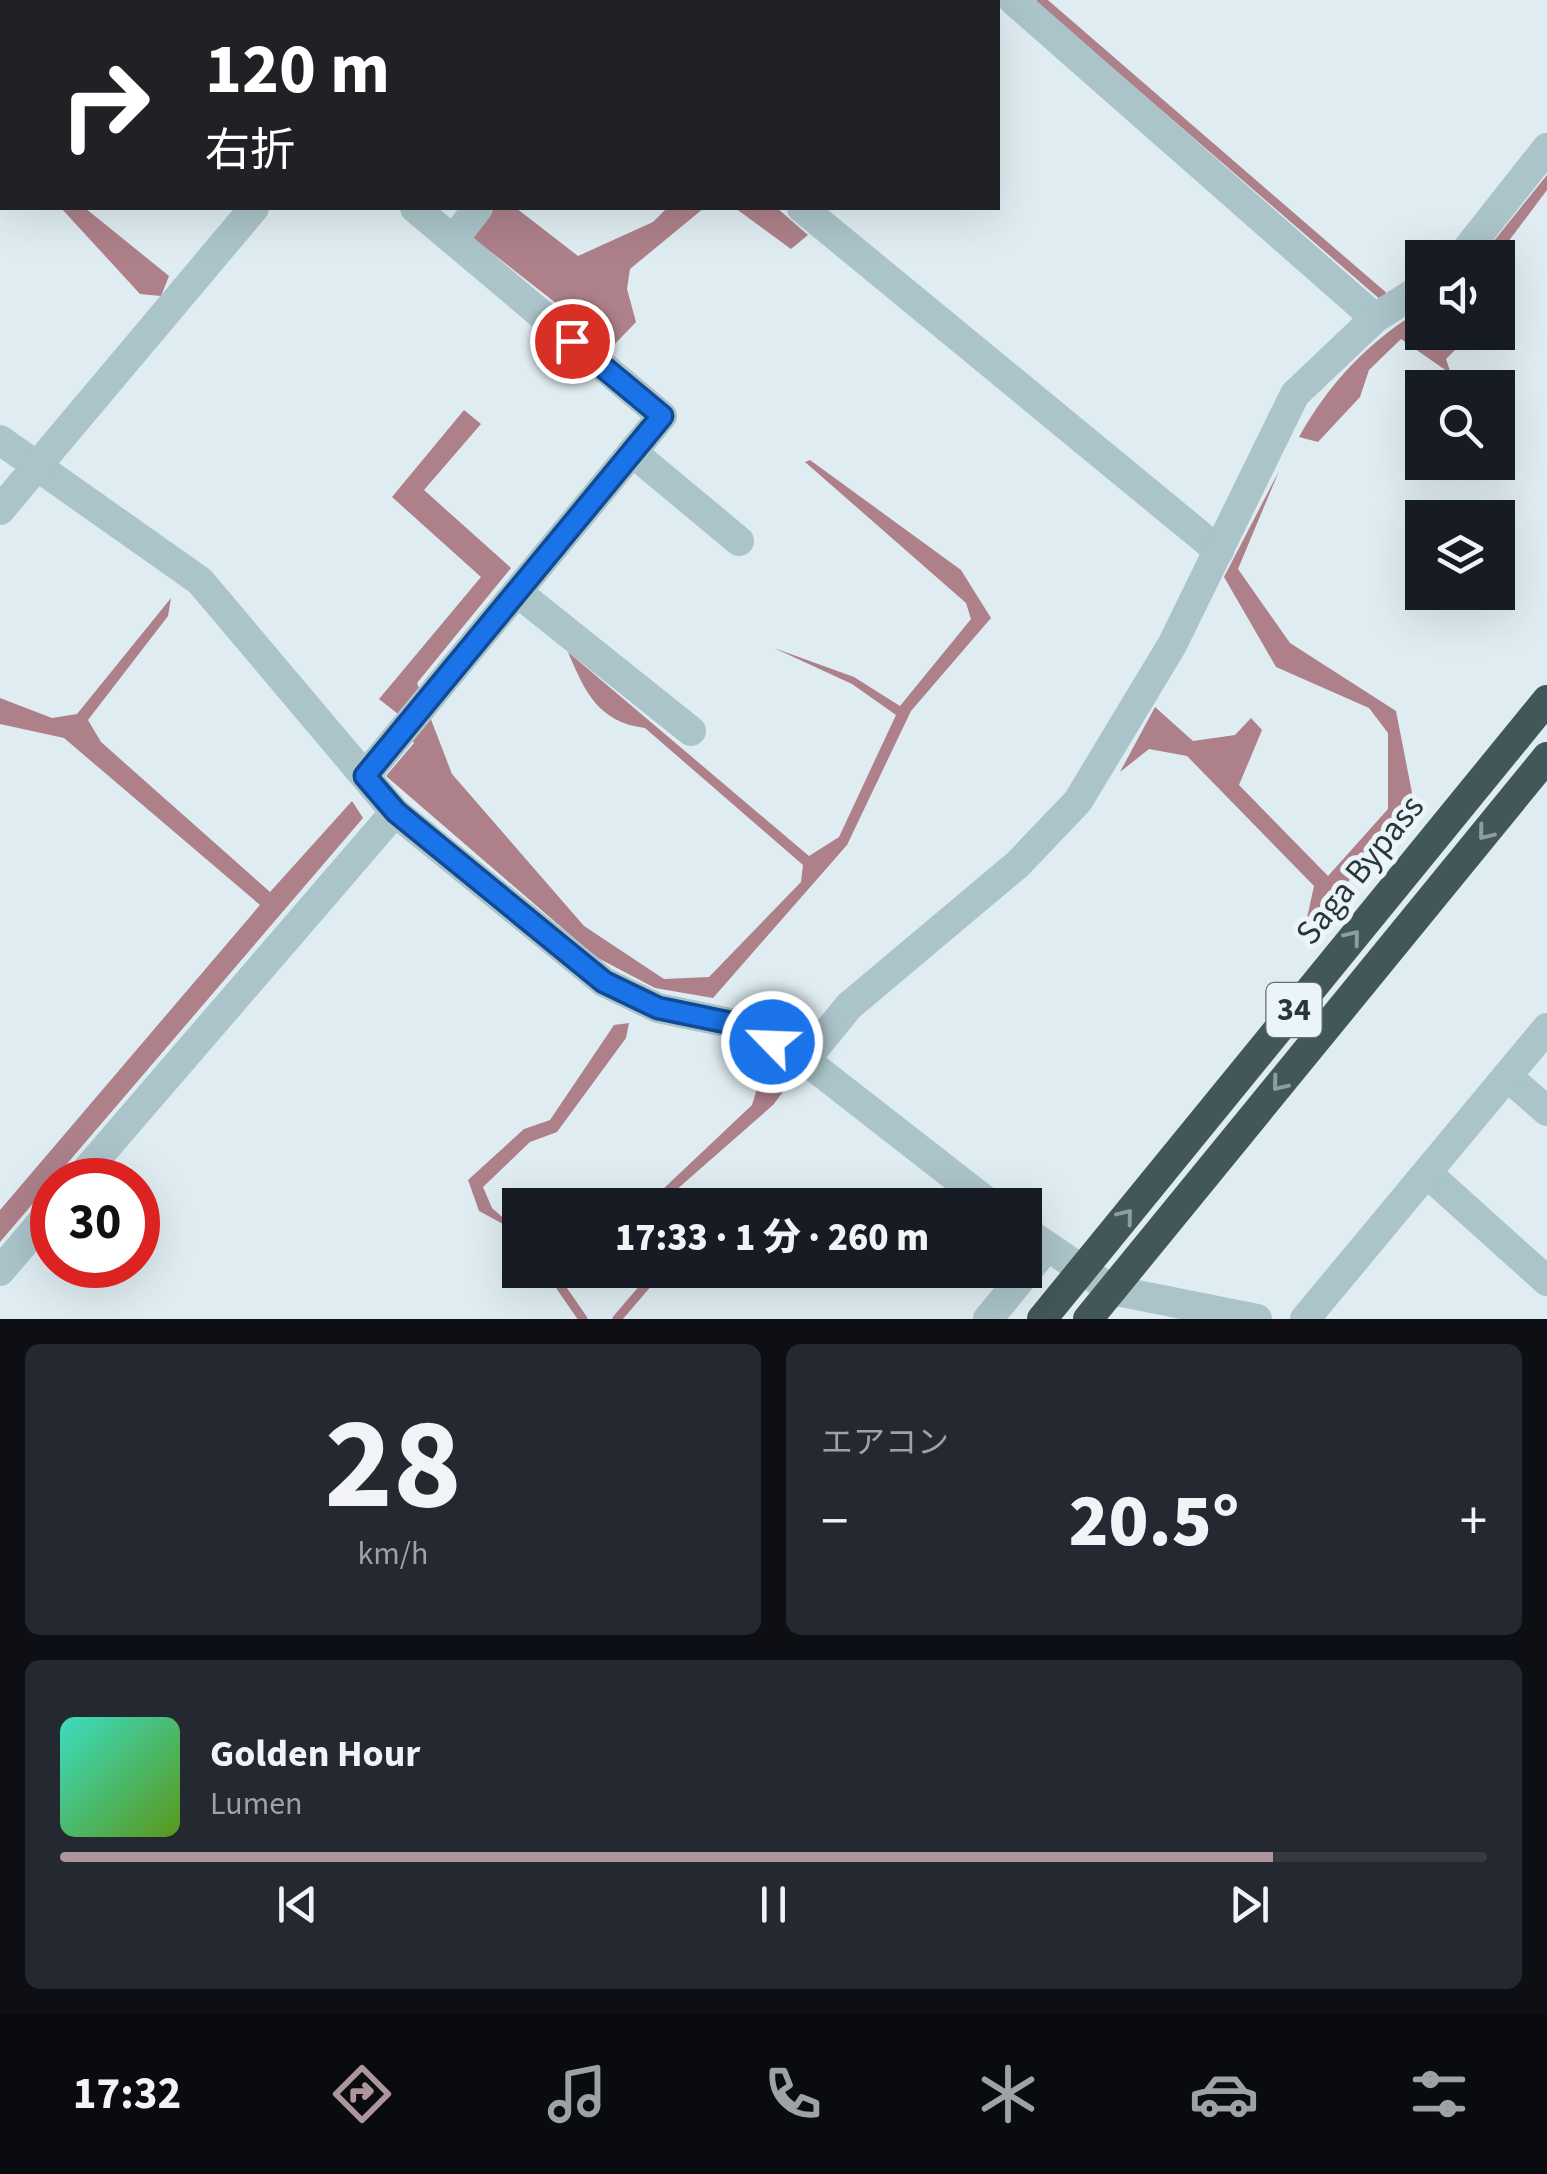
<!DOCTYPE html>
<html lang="ja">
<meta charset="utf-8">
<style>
:root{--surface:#171b24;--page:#242831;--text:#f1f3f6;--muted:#9ea1a6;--line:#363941;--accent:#ac959c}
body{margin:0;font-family:"Source Sans 3","Noto Sans JP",sans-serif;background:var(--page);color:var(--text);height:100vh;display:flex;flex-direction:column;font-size:38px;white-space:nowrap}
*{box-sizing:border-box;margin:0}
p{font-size:32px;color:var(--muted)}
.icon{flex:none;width:55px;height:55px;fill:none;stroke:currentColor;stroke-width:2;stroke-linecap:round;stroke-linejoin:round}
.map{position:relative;height:1319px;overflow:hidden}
.panel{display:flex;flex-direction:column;gap:25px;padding:25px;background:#0d0f14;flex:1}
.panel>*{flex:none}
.guide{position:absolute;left:0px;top:0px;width:1000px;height:210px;box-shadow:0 10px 40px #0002;background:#202124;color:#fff;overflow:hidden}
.buttons{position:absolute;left:1405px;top:240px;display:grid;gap:20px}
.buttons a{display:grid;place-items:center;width:110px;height:110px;border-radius:0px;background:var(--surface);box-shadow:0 10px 40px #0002;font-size:50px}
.speed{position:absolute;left:30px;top:1158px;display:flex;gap:20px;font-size:50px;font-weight:700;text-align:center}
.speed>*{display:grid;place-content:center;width:130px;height:130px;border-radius:50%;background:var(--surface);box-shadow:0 10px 40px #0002;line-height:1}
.speed .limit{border:15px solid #d22;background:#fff;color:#111}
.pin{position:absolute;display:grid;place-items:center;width:85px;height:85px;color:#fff;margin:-42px;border:5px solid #fff;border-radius:50%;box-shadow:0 2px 10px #0007}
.me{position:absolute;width:110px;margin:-55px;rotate:294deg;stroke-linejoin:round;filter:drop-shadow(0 0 8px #0008)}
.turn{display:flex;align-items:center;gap:35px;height:210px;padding:0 40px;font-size:45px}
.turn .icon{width:130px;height:130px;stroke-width:2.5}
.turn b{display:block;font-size:70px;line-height:85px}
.big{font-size:75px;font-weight:800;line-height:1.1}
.panel .card{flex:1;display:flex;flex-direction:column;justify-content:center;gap:15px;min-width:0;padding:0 35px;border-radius:15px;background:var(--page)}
.panel .dial{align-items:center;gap:0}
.dial b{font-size:130px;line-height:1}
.song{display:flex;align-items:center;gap:30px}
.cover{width:120px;height:120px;border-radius:15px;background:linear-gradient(135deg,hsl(170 70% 55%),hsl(90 70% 35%))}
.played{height:10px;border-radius:5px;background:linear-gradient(90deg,var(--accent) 85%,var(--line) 85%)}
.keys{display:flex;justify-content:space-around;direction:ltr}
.heat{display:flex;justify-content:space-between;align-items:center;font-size:55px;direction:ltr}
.panel .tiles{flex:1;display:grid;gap:25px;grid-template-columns:1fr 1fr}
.card:last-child{grid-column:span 2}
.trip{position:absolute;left:502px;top:1188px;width:540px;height:100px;border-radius:0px;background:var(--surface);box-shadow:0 10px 40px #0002;font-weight:800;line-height:100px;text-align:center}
.menu{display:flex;height:160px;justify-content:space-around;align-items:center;background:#090b0e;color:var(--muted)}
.menu .icon{width:70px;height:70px}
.menu .selected{color:var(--accent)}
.menu b{font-size:45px;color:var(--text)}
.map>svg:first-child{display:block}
.water{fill:#ad808a}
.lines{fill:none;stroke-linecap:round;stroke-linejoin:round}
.stream{stroke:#ad808a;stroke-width:9}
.street{stroke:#abc4c9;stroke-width:30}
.highway{stroke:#425758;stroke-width:30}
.oneway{stroke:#8e9ea0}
.route-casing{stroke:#114b97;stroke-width:25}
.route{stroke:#1a73e8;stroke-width:18}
.labels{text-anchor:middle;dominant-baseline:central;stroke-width:10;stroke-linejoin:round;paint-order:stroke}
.shield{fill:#ebf5f9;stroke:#647072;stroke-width:2.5}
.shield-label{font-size:32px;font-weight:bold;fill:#2a3738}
.street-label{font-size:35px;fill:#2a3738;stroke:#ebf5f9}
</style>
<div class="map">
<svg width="1547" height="1319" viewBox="0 0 1547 1319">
<rect width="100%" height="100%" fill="#dfedf2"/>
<!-- water -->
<g class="water">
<path d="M1547,175v15l-39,52 1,18 -11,13v-15l-17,-1z"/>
<path d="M61,208h24l84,68 -8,20 -21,-2z"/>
<path d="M494,208h22l62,48 75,-34 14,-14h37l-74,61 -3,20 9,33 -24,25 -139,-109z"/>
<path d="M735,208h42l31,27 -17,14z"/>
<path d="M1422,309v23l50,1 -26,26 5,15 -50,-35 -32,31 -9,27 -42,45 -19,-5c31,-55 69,-95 123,-128z"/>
<path d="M464,410l17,14 -57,66 87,78 -94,115 35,91 132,152 80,53 45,-2 92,-95 2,-17 -158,-137c-47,-6 -60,-36 -77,-76l241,204 30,-19 57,-122 -44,-31 -78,-36 80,29 46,29 71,-87 -5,-16 -161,-141 5,-2 151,110 30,48 -80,93 -64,134 -134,153 -58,-10 -59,-31 -210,-181 28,-33 -16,-29 -19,-15 102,-122 -89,-80z"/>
<path d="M1279,471l-41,98 52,74 106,68 18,92 -111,133 11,-50 -127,-130 -38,-7 -29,23 35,-65 38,34 42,-6 16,-17 11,12 -23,55 89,91 60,-67v-76l-19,-25 -93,-41 -52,-90z"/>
<path d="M171,598l-3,18 -80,104 13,22 169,150 82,-91 11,17 -363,424v-32l260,-305 -196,-167 -64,-14v-26l52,20 25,-4z"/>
<path d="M629,1023l-3,15 -69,94 -27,10 -47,45 9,21 28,25 -41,-22 -11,-31 56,-51 26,-9 64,-95z"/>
<path d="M744,1045l52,30 -23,30 -106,93 -5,-8 90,-85 8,-27z"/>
</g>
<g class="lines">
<!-- stream -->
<g class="stream">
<path d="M1041,0l341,295"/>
<path d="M667,1198l3,7"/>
<path d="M549,1270l34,49"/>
<path d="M617,1319l42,-49"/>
</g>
<!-- street -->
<g class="street">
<path d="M1013,0l362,318"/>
<path d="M426,2l2,-2"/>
<path d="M802,208l417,343"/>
<path d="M453,240l25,-32"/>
<path d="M1460,258l87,-110"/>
<path d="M0,440l200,141 195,231 209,170 54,26 82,17 65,35"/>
<path d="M632,452l107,89"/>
<path d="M0,510l254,-302"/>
<path d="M517,592l174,139"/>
<path d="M365,776l297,-360 -247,-208"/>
<path d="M1507,1076l40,35"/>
<path d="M1428,1174l119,107"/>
<path d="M78,1180l317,-368"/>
<path d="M991,1205l-186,-145 44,-54 169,-142 60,-63 94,-156 123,-251 80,-76 47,-30"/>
<path d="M1025,1231l87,59 145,29"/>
<path d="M0,1271l52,-61"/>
<path d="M988,1319l58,-71"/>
<path d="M1305,1319l242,-291"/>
</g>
<!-- highway -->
<g class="highway">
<path d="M1042,1319l505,-619"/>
<path d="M1088,1319l459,-562"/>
</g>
</g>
<!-- one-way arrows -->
<defs><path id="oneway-chevron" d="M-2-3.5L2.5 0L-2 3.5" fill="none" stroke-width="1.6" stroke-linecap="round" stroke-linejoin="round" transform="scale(2.5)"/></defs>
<g class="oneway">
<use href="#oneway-chevron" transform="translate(1485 833) rotate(129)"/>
<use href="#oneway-chevron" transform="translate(1353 937) rotate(-51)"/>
<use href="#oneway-chevron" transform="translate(1279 1084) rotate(129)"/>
<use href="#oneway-chevron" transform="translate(1126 1216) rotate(-51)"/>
</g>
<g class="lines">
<!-- route casing -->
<g class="route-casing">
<path id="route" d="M572,341l90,75 -297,360 31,36 208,170 54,26 82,17 32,17"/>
</g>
<!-- route -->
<use href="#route" class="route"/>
</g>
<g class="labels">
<!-- shield labels -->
<rect class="shield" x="1266.5" y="983" width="55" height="54" rx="8"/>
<g class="shield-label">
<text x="1294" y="1010">34</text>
</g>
<!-- street labels -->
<g class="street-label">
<text transform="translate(1360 870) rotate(-51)">Saga Bypass</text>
</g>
</g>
</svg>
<div class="buttons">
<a><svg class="icon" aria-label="sound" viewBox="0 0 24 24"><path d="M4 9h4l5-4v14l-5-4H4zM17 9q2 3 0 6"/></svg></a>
<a><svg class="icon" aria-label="search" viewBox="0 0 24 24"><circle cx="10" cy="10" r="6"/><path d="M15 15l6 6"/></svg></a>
<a><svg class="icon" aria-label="layers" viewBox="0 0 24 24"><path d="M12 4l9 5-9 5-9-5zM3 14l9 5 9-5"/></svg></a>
</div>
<div class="speed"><div class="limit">30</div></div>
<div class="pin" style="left:572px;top:341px;background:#d93025"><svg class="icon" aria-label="arrive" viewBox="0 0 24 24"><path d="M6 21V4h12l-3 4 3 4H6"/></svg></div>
<svg class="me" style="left:772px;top:1042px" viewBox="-20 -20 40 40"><circle r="17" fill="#1a73e8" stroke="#fff" stroke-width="3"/><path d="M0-11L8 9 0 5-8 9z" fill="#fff"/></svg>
<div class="trip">17:33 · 1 分 · 260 m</div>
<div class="guide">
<div class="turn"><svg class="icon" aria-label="right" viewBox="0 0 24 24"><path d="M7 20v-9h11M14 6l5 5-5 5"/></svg><div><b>120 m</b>右折</div></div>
</div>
</div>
<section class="panel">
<div class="tiles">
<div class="card dial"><b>28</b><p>km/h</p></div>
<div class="card"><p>エアコン</p>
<div class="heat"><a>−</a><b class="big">20.5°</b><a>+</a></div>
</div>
<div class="card">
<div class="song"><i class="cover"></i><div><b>Golden Hour</b><p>Lumen</p></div></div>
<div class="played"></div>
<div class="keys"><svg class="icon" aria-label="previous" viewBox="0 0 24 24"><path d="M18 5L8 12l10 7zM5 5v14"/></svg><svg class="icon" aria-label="pause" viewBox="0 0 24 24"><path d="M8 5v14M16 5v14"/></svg><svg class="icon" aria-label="next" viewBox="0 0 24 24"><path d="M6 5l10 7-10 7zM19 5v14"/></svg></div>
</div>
</div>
</section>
<nav class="menu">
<b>17:32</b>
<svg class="icon selected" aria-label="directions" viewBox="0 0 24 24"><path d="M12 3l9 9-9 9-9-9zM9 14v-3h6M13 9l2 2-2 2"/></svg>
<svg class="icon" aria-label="music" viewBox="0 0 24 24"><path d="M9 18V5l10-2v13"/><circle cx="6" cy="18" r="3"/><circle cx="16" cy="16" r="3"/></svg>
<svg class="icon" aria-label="phone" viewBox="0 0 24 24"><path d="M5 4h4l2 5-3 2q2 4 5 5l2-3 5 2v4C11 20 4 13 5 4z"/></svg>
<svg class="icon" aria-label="climate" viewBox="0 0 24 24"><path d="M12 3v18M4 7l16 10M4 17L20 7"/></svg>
<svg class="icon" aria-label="car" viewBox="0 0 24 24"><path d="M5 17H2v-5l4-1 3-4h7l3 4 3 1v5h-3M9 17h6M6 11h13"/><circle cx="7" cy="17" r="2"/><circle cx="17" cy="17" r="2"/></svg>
<svg class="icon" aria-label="filters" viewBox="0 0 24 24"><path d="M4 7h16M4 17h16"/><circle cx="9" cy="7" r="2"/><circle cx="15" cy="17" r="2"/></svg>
</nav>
